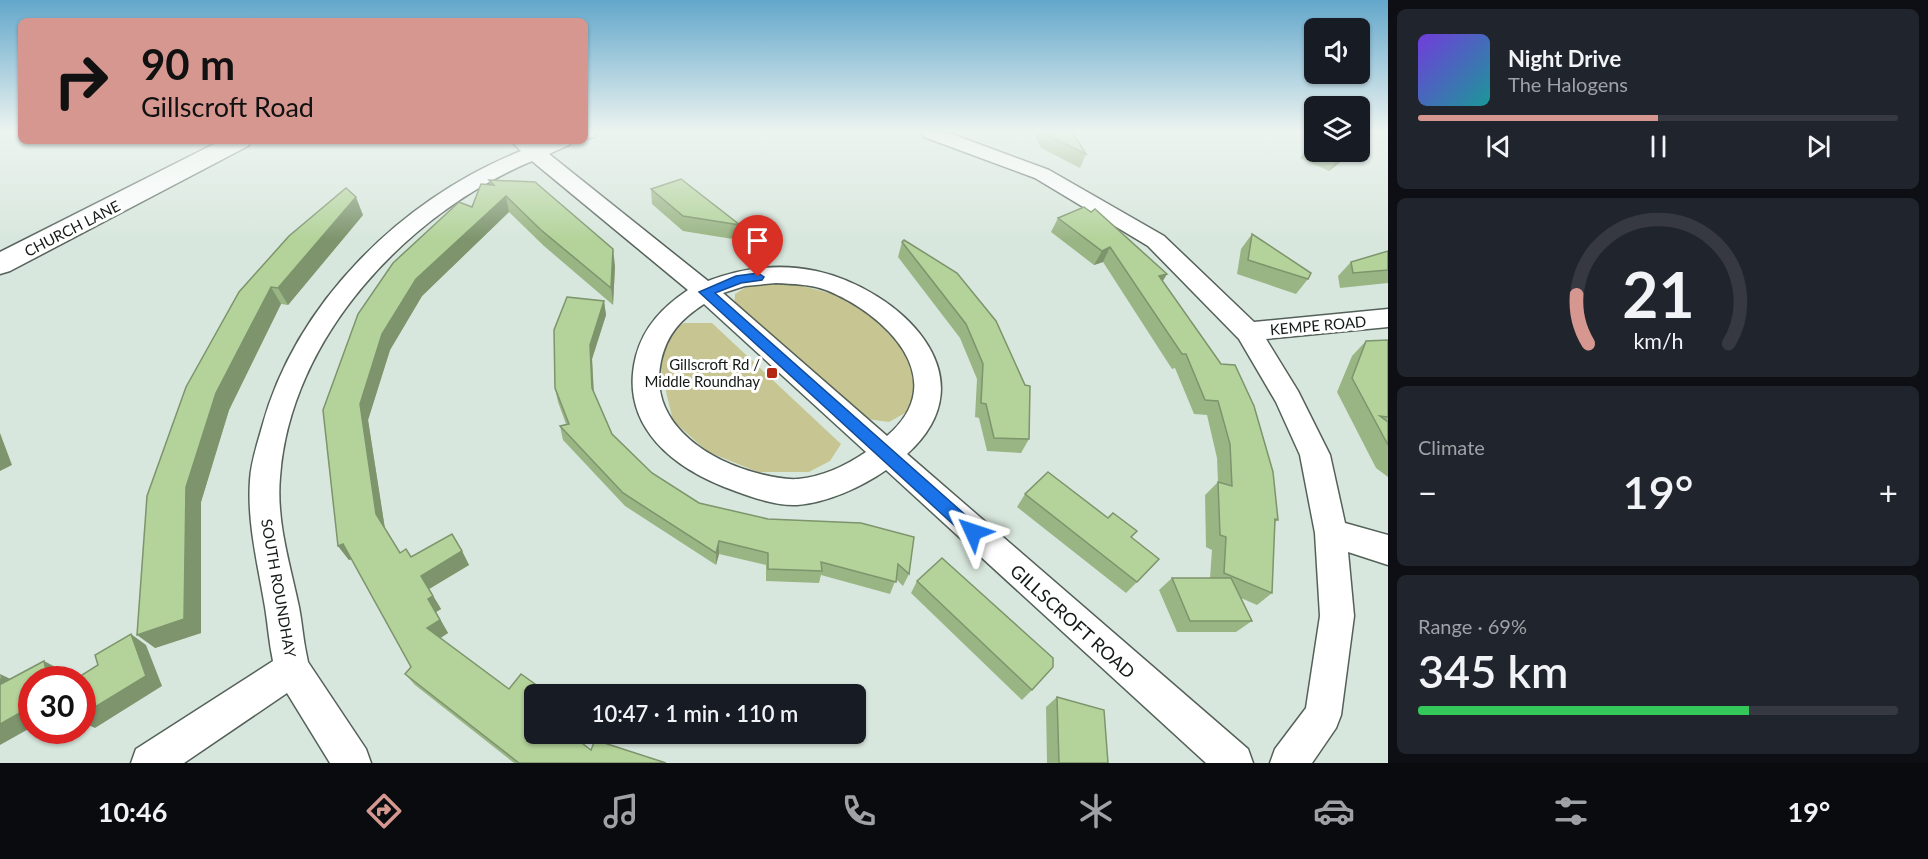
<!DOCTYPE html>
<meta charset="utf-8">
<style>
:root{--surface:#171b24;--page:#20242c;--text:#f1f3f6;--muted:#9ea1a6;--line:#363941;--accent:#d69790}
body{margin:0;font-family:Lato,sans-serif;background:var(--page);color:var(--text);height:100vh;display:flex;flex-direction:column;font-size:22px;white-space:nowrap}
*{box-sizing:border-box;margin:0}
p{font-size:20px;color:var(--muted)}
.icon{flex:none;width:33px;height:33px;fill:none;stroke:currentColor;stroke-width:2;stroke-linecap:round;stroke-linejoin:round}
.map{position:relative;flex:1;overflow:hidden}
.panel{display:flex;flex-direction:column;gap:9px;padding:9px;background:#0d0f14;width:540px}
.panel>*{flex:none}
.hud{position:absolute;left:18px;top:18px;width:570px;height:126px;border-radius:9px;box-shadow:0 2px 4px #0004;background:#d69790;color:#111;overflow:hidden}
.tools{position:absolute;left:1304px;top:18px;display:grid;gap:12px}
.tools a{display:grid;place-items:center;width:66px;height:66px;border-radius:9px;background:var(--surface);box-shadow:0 2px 4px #0004;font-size:30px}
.speed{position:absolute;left:18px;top:666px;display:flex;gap:12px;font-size:30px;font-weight:700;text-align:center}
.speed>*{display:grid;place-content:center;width:78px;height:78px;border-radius:50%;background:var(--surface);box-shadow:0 2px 4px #0004;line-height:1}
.speed .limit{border:9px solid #d22;background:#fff;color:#111}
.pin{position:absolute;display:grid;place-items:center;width:51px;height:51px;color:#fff;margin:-62px -26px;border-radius:50% 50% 50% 0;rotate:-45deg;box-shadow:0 0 6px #0007}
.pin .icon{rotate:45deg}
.me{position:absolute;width:66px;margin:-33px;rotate:312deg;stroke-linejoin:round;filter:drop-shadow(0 0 4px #0008)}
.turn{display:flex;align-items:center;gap:21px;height:126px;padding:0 24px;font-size:27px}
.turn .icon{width:78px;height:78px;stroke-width:2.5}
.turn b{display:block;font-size:42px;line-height:51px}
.big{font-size:45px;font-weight:600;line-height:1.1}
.panel .tile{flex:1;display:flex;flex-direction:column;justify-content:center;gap:9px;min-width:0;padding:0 21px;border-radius:9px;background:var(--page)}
.panel .dial{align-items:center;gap:0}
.dial svg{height:156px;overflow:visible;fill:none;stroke:var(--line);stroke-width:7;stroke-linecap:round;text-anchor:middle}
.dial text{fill:var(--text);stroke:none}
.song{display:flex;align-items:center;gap:18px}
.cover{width:72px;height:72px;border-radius:9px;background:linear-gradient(135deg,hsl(260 70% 55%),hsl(180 70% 35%))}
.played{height:6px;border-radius:3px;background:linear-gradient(90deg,var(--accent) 50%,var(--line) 50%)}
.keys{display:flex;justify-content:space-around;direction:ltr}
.heat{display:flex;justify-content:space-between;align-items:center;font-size:33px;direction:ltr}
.charge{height:9px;border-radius:4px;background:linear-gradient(90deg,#34c759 69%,var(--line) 0)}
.trip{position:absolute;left:524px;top:684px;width:342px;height:60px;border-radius:9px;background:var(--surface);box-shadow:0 2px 4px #0004;font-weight:600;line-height:60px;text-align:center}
.dock{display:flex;height:96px;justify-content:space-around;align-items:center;background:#090b0e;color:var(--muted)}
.dock .icon{width:42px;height:42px}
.dock .current{color:var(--accent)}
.dock b{font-size:27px;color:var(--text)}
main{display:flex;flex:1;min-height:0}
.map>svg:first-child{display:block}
.green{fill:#c7c693}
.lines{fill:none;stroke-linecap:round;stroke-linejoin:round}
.minor-casing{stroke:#546159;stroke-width:3}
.tertiary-casing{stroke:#546159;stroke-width:3}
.minor{fill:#fff;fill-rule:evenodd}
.tertiary{fill:#fff;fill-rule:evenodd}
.wall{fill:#9ab584}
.shaded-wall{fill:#7d946c}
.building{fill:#b3d39a;stroke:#7d946c;stroke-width:1.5}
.route{fill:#1a73e8;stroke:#114b97;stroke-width:1.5}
.poi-dot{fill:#b42713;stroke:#fff;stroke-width:2}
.labels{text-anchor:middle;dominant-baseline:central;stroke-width:6;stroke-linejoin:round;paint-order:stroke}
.street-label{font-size:15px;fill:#141a16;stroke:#fff}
.poi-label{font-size:15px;fill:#141a16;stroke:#fff;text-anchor:end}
.near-street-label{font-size:18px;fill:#141a16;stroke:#fff}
</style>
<main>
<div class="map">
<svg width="1388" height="763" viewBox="0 0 1388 763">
<rect width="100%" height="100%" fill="#d8e7dd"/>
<!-- green -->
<g class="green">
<path d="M780,281c46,11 97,19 125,62 6,10 10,23 15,34l-13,35 -18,10 -22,-3 -133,-111 1,-14 13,-8z"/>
<path d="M684,323h28l129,121 -11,17 -21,11h-51l-50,-20 -35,-31 -13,-55 10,-35z"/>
</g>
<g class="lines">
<!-- minor casing -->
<g class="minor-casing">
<g id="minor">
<path d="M585,133h12l-3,4 -9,2z"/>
<path d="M921,133h28l100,37 115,66 90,86 134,-13v18l-122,12 32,52 32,64 15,68 43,12v30l-40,-13 6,64 -13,99 -5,13 -24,35h-42l5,-14 31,-41 14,-92 -5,-83 -15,-78 -24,-53 -37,-63 -91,-93 -113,-68 -111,-41z"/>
<path d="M511,141h22l4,3 8,-3h27l-3,4 -20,9 159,127c34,-13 72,-18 108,-10 82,18 177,105 91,183l341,295 5,14h-47l-320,-293c-24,17 -60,33 -89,35 -20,1 -43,-7 -62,-14 -60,-21 -117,-64 -99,-135 8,-30 27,-49 52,-66l-156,-129c-124,52 -242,176 -252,316 -4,44 10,87 19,130 3,15 4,31 7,45l2,10 58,87 5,14h-41l-43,-70 -103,70h-53l5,-14 137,-88c-4,-18 -5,-36 -8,-54 -7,-42 -18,-84 -15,-127 1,-18 7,-35 12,-53 34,-125 140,-228 259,-276zM776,283c17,1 34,1 50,7 58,23 128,89 61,146l-164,-143 22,-7zM704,304l162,148c-19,13 -44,25 -68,27 -14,1 -31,-3 -45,-7 -51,-15 -105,-52 -92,-111 6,-27 20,-42 43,-57z"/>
</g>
</g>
<!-- tertiary casing -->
<g class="tertiary-casing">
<path id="tertiary" d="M220,141h31l-3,5 -238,125 -10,3v-22z"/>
</g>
<!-- minor -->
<use href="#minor" class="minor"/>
<!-- tertiary -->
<use href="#tertiary" class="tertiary"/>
</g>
<!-- wall -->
<g class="wall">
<path d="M1034,133h39l13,21 -6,14 -39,-20z"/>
<path d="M1314,140v12h39l-24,19 -29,-13z"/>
<path d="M489,180l126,86 -2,39 -69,-59 -35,-34 -87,84 -32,54 -22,70 17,109 15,24 11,4 51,-6 7,14 -40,24 12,20 -5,3 12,21 -8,5 94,96 57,16 75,13h-152l-99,-78 -10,-11 6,-7 -59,-108 -3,1 -11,-14 -15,-136 149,-203 18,-22z"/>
<path d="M651,189l89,36 -1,15 -56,-9 -31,-27z"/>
<path d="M363,215l-75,90 -7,-1 -52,106 -28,92v131l-46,15 84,-356z"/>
<path d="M1058,218l109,56 -4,7 115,239 -4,3 -2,70 -15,12 -16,-7 11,23 -16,11h-59l-18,-42 13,-12h38l2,-28 -6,-3 -1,-52 13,-13 -1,-24 -10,-43 -13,-1 -19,-46 -3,1 -69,-107 -9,3 -43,-33z"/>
<path d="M1252,234l56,45 -12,15 -59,-20 4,-25z"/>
<path d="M902,242l55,31 72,166 -8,14 -34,-2 -8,-33 -4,-1 2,-38 -17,-41 -62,-81z"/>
<path d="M1388,251v32l-48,5 -2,-12 13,-14z"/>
<path d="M604,301l2,14 -14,44 2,33 18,42 40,39 47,30 69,16 93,4 48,51 -6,12 -7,-7 -6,15 -69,-19 -2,8 -53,-2v-16l-47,-11 -3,11 -91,-59 -62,-66 -3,-14 6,-2 -8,-22 -3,-14z"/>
<path d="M1388,340v137l-12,-9 -39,-76 15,-36 14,-15z"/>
<path d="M1025,494l106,43 6,45 -11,11 -109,-86z"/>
<path d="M917,581l115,109 -10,10 -111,-107z"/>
<path d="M1057,697l51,66h-61l-1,-56z"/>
</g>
<!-- shaded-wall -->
<g class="shaded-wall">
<path d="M1369,133h4l-6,7 -8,7v-6z"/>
<path d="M1346,152h7l-24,19 11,-15z"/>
<path d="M506,196l3,16 -87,84 -32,54 -22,70 17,109 -9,-15 -16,-110 22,-70 34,-55z"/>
<path d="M356,197l7,18 -75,90 -10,-17z"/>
<path d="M1110,247l-7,15 -9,3 8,-14z"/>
<path d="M613,249l2,17 -2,39 -2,-17z"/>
<path d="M1167,274l-10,15 2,-13z"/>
<path d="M271,287l10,17 -52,106 -28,92v131l-46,15 -18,-13 79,-242z"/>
<path d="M604,301l2,14 -14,44 2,43 -2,-14 -2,-43z"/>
<path d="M0,433l12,32 -12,6z"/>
<path d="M719,541v13l-3,11v-12z"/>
<path d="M343,544l11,14 -5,2 -11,-14z"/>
<path d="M462,551l7,14 -40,24 12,20 -5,3 12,21 -12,8 -9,-13 1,-29 -7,-23z"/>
<path d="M131,634l15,11 16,41 -67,42 -13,-6v-7z"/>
<path d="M44,661l19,10 2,9h-17z"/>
<path d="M0,674l19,9 -18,1z"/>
<path d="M32,706v21l-32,18v-21z"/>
</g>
<!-- building -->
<g class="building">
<path d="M1045,133h28l13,21 -39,-19z"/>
<path d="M1359,133h10l-10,8z"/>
<path d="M1329,152h17l-6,4z"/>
<path d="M681,179l59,46 -57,-9 -32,-27z"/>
<path d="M489,180l46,2 78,67 -2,39 -70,-58 -35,-34 -90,83 -34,55 -22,70 16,110 24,39 6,-4 5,8 41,-23 10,17 -41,25 12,20 -5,3 12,21 -13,8 82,61 12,-15 28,20h-15v40h36l21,16 4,-10 71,23h-147l-114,-89 6,-7 -68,-123 -5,2 -15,-136 35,-96 35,-51 66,-61 13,5 9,-23 13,1z"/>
<path d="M346,188l10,9 -78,91 -7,-1 -55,106 -30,94 -2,132 -47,16 10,-139 39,-109 53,-95 50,-56z"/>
<path d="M1084,207l7,5 4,-3 72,65 -8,2 62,88 14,1 19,41 19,66 5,48 -3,-1 -3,74 -48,-20 2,-36 -6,-2 -2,-53 14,4 -2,-42 -12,-43 -13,-1 -19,-46h-4l-72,-107 -8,4 -44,-33z"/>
<path d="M1252,234l59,39 -3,6 -60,-19z"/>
<path d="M904,240l53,33 39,48 29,64 5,1 -1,53 -35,-1 -8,-34 -5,-1 2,-39 -17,-40 -64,-82z"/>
<path d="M1388,251v19l-35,3 -2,-11z"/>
<path d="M567,297l37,4 -14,44 2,43 20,46 40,39 47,30 69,16 93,4 53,14 -5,37 -11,-10 -2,18 -75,-20 1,9 -54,-2v-16l-49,-12 -3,12 -93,-60 -63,-67 9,-2 -14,-36 -1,-58z"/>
<path d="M1388,340v77l-8,-1 8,6v23l-36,-67 14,-37z"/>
<path d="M1048,472l60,46 5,-5 24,18 -6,6 28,22 -22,23 -112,-88z"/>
<path d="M942,558l111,100v9l-21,23 -115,-109z"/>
<path d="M1172,578h59l21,43h-62z"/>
<path d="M131,634l15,42 -64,39v-35h-8l24,-15 -3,-10z"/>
<path d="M44,661l4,19h-16v26l-32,18v-46l1,6z"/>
<path d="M1057,697l47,13 4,53h-49z"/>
</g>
<!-- sky -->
<linearGradient id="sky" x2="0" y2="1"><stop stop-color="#63a7cb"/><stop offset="0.55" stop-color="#edf4f0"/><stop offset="1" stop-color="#edf4f0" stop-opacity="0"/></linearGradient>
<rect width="1388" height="240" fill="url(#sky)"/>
<!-- route -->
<path class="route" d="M758,273l6,4 -2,3 -21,3 -26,10 264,234 2,5 -2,5h-12l-268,-245 37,-16z"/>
<!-- markers -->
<rect class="poi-dot" x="766" y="367" width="12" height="12" rx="3"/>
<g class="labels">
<!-- street labels -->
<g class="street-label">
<text transform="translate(72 228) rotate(-27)">CHURCH LANE</text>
<text transform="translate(1318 325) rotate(-5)">KEMPE ROAD</text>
<text transform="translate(279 588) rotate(80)">SOUTH ROUNDHAY</text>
</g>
<!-- poi labels -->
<g class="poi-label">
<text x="760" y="364">Gillscroft Rd /<tspan x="760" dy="17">Middle Roundhay</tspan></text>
</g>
<!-- near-street labels -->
<g class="near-street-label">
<text transform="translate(1073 621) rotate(42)">GILLSCROFT ROAD</text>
</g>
</g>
</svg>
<div class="tools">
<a><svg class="icon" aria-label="sound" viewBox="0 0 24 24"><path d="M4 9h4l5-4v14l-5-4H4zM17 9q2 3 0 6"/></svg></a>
<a><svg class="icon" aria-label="layers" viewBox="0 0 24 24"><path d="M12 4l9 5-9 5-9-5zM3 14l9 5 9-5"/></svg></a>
</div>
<div class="speed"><div class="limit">30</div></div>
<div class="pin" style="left:758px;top:277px;background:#d93025"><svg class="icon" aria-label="arrive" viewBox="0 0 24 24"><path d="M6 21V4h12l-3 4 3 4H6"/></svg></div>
<svg class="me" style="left:973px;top:532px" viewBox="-20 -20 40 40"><path d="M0-17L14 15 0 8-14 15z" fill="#1a73e8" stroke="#fff" stroke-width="4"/></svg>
<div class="trip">10:47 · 1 min · 110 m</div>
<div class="hud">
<div class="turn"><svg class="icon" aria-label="right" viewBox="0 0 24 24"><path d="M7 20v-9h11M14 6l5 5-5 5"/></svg><div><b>90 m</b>Gillscroft Road</div></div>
</div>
</div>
<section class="panel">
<div class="tile">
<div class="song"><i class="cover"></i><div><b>Night Drive</b><p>The Halogens</p></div></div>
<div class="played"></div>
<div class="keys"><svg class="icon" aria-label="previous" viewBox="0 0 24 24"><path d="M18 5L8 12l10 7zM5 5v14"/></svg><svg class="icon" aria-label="pause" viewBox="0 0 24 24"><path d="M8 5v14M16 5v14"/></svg><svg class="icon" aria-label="next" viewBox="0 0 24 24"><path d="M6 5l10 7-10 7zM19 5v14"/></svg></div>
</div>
<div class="tile dial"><svg viewBox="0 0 100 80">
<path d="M14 69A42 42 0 1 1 86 69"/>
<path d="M14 69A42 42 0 0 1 8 44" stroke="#d69790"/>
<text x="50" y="56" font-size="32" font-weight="700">21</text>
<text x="50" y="72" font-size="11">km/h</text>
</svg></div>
<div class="tile"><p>Climate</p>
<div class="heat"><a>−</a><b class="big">19°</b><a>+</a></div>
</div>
<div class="tile"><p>Range · 69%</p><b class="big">345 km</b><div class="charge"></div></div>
</section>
</main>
<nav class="dock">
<b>10:46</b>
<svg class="icon current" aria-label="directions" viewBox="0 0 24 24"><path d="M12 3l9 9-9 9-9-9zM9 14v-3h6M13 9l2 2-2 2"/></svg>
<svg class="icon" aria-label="music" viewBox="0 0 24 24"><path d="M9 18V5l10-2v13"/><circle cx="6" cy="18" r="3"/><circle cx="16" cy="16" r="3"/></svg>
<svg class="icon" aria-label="phone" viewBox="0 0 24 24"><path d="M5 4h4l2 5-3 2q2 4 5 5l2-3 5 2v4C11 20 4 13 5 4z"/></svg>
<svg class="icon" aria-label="climate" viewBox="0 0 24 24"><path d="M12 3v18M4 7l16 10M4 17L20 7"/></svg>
<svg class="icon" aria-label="car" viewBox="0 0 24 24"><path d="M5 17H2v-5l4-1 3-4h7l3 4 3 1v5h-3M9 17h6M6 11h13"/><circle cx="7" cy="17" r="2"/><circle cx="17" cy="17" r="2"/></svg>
<svg class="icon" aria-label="filters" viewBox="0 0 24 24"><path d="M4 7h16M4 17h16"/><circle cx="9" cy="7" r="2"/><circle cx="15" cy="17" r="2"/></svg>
<b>19°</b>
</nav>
